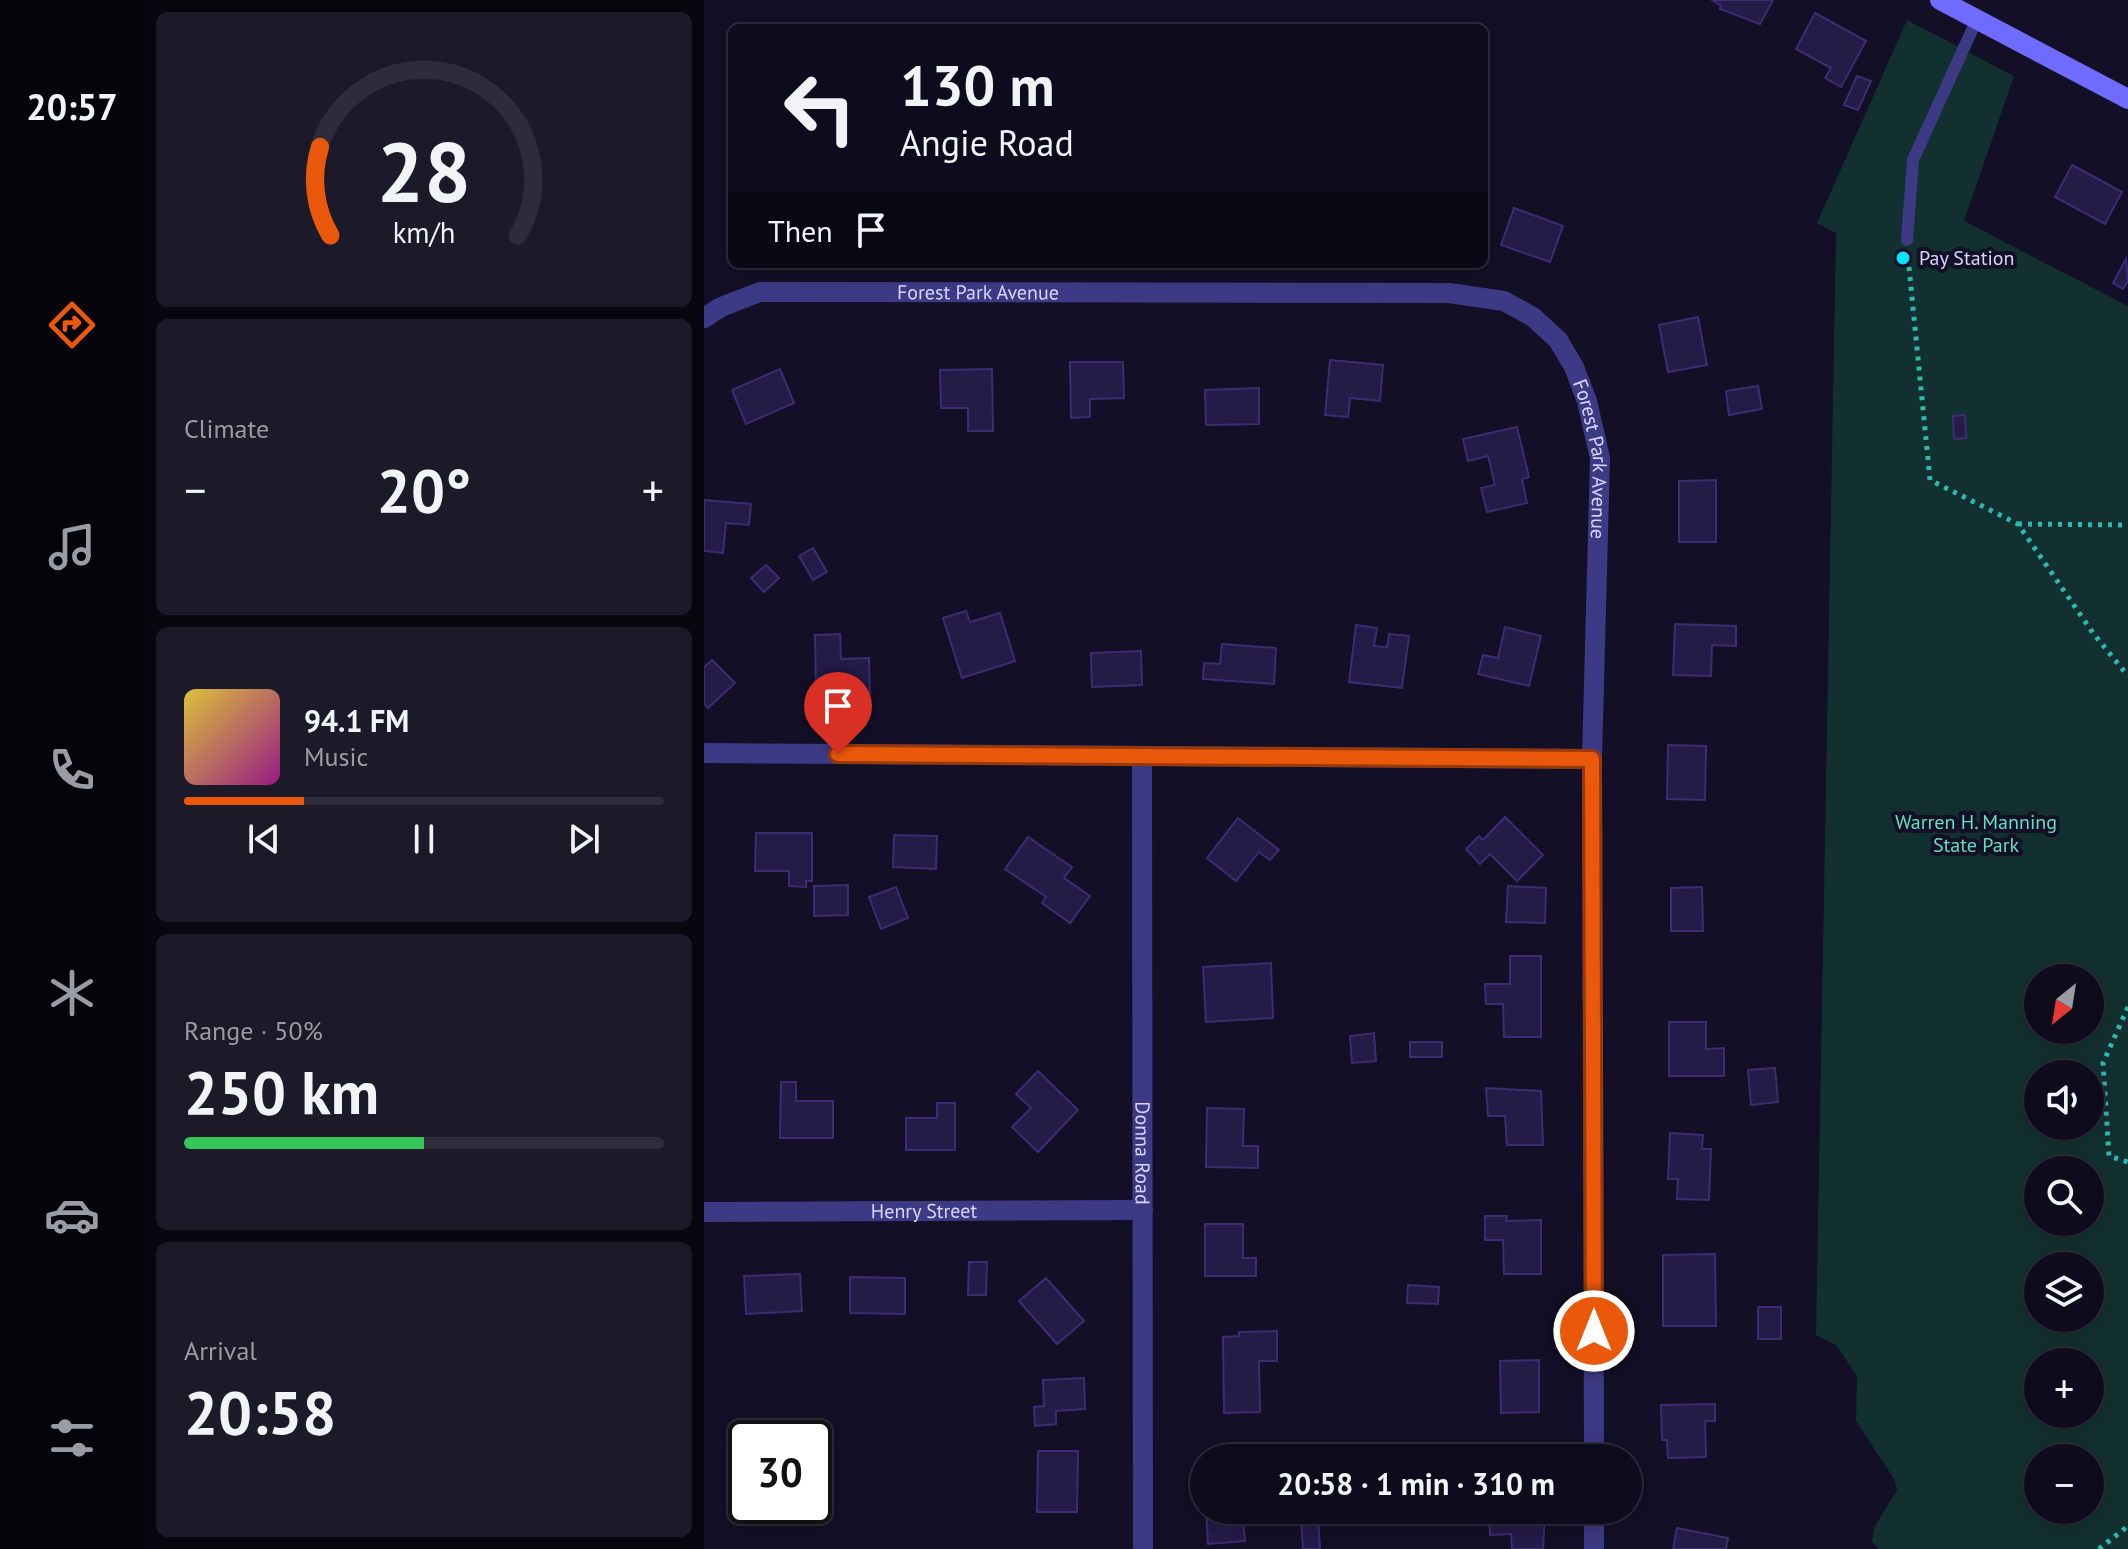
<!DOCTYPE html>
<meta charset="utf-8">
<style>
:root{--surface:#0e0b1c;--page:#1c1929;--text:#f1f3f6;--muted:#9b9ba3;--line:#2e2b3b;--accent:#ea580c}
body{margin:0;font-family:"PT Sans",sans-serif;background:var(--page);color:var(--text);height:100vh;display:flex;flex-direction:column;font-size:30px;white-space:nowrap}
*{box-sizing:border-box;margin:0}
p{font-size:26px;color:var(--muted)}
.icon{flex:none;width:44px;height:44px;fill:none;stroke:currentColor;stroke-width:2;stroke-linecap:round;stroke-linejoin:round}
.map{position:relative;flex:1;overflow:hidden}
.sheet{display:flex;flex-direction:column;gap:12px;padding:12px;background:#08060f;width:560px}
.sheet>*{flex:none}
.banner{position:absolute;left:24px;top:24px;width:760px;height:244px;border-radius:12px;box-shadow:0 4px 20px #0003,0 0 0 2px var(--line);background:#0e0b1c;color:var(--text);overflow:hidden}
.needle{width:52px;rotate:210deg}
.controls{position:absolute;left:1320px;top:964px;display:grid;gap:16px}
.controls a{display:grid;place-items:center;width:80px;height:80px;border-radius:50%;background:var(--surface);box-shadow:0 4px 20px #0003,0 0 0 2px var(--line);font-size:40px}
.speed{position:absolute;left:24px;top:1420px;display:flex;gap:16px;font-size:40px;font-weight:700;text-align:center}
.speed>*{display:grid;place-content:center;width:104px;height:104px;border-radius:50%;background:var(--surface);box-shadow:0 4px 20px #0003,0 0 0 2px var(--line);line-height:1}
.speed .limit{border:4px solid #111;border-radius:12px;background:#fff;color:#111}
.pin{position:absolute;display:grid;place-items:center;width:68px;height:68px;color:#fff;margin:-82px -34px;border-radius:50% 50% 50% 0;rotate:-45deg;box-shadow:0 0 8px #0007}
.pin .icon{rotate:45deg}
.me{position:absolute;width:88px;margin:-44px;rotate:0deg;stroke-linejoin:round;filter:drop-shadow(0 0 6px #0008)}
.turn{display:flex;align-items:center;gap:28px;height:168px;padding:0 40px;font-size:36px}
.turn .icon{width:104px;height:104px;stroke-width:2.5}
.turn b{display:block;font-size:56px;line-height:68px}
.then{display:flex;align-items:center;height:76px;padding:0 40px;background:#0003;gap:16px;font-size:30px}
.big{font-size:60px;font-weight:600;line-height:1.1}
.sheet .tile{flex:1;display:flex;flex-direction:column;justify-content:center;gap:12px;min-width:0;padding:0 28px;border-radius:12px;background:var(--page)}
.sheet .dial{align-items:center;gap:0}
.dial svg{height:208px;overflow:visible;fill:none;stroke:var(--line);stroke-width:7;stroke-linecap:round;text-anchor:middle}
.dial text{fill:var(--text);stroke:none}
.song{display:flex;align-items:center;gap:24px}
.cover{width:96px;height:96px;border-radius:12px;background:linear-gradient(135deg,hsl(50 70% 55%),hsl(310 70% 35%))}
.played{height:8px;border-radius:4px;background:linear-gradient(90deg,var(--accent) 25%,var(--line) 25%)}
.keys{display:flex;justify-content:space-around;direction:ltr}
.heat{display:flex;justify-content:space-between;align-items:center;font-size:44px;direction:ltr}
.charge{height:12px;border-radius:6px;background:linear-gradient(90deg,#34c759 50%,var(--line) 0)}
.trip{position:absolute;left:486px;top:1444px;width:452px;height:80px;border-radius:40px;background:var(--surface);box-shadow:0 4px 20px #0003,0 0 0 2px var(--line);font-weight:600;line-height:80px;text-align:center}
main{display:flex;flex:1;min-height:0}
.menu{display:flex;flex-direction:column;width:144px;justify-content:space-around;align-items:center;background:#06040b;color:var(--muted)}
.menu .icon{width:56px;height:56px}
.menu .on{color:var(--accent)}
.menu b{font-size:36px;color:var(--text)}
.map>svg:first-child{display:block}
.green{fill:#12302f;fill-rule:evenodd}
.building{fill:#241b47;stroke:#3b2d73;stroke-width:2}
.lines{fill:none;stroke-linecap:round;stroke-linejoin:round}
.path{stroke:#2fb8b0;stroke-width:5;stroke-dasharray:4 6;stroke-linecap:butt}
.lane{stroke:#3d3a85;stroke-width:12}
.street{stroke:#3d3a85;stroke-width:20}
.secondary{stroke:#6f6bff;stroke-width:20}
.route-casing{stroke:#983908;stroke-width:20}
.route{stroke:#ea580c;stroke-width:14}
.poi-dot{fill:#00e5ff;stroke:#130f26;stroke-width:3}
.labels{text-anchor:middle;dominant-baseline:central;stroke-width:8;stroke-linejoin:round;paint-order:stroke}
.poi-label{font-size:20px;fill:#d9d4ff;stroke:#130f26;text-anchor:start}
.street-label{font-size:20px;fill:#d9d4ff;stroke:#130f26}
.park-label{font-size:20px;fill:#5fe0c0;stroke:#130f26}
</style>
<main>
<nav class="menu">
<b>20:57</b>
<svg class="icon on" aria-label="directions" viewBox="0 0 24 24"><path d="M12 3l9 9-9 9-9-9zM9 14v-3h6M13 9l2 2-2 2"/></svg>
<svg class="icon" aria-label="music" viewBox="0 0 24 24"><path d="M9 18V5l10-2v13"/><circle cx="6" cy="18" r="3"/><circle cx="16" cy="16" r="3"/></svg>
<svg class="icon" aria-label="phone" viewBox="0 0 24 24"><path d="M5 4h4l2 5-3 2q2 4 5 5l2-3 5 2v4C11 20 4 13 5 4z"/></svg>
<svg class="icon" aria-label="climate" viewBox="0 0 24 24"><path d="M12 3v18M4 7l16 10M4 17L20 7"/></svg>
<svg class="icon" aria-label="car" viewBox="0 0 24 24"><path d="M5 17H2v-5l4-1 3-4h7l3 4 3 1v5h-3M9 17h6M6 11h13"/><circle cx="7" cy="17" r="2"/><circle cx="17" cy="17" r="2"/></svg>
<svg class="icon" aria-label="filters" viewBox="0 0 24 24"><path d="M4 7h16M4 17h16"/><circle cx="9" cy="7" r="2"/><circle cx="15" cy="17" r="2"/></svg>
</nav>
<section class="sheet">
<div class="tile dial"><svg viewBox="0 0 100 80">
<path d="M14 69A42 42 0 1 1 86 69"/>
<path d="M14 69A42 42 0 0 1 10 35" stroke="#ea580c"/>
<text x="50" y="56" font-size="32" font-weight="700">28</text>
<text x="50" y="72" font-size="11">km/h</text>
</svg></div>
<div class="tile"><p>Climate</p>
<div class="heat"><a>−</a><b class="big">20°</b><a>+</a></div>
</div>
<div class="tile">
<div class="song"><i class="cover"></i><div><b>94.1 FM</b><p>Music</p></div></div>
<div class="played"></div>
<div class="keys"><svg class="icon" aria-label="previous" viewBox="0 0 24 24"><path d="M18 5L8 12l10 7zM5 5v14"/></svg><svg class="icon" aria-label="pause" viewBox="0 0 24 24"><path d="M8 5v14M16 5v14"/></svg><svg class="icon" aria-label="next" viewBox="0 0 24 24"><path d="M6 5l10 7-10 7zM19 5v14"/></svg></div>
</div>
<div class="tile"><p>Range · 50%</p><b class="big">250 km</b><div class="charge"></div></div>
<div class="tile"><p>Arrival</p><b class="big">20:58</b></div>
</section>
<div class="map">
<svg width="1424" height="1549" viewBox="0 0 1424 1549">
<rect width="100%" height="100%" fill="#130f26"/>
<!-- green -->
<path class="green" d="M1203,20l107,56 -50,145 164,85v1243h-250l-6,-8 2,-13 23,-38 -3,-11 -38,-58 1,-45 -21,-31 -20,-10 20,-1102 -19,-10zM1334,978h52v52h-52zM1334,1074h52v52h-52zM1334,1170h52v52h-52zM1334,1266h52v52h-52zM1334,1362h52v52h-52zM1334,1458h52v52h-52z"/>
<!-- building -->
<g class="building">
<path d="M1008,0h61l-13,24 -40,-15 1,-3z"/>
<path d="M1111,13l51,28 -25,46 -16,-9 6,-10 -35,-19z"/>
<path d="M1153,76l14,5 -13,29 -14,-5z"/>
<path d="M1368,165l50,27 -17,32 -50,-27z"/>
<path d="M810,208l49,18 -13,36 -49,-17z"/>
<path d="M1422,259l2,22 -5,8 -10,-6z"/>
<path d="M994,317l9,48 -39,7 -9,-47z"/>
<path d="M626,360l53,5 -3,36 -30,-3 -2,19 -23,-2z"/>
<path d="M366,362h53l1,36 -34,1v18l-19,1z"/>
<path d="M76,369l14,34 -48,21 -14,-34z"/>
<path d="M288,369l1,62h-25v-23h-27l-1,-38z"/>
<path d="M1054,386l4,23 -33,6 -3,-24z"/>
<path d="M555,388v36l-53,1 -1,-35z"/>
<path d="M1261,415l1,23 -12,1 -1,-23z"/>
<path d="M813,427l12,50 -7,2 5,24 -40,9 -6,-24 14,-3 -7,-29 -20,5 -5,-22z"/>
<path d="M1012,480v62h-37v-61z"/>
<path d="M0,500l47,4 -2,21 -23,-2 -3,30 -19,-2z"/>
<path d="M109,548l14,24 -14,8 -14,-24z"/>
<path d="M62,565l13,13 -15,14 -13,-14z"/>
<path d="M262,611l4,11 30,-9 15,48 -53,17 -19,-60z"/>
<path d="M971,624l61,2v20l-24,-1 -1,31 -38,-1z"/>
<path d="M652,625l21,3 -3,18 13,1 2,-13 20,2 -7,52 -53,-6z"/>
<path d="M801,627l36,9 -12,50 -51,-12 5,-19 15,3z"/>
<path d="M136,634l1,25 28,-1 1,36 -54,2 -1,-61z"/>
<path d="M518,644l54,4 -2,36 -71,-5 1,-16 16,1z"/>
<path d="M437,651l1,34 -50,2 -1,-34z"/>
<path d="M8,660l23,23 -27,25 -4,-5v-36z"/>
<path d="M964,745l38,1 -1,54 -38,-1z"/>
<path d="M801,817l38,38 -26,26 -27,-27 -10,10 -14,-15 13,-13 4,4z"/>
<path d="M534,818l41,32 -9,10 -11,-8 -23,29 -29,-23z"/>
<path d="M52,833h56v48h-6v6l-17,-1v-15h-34z"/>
<path d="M190,835l43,1 -1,33 -43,-2z"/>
<path d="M324,837l44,30 -8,11 26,18 -20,27 -28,-20 4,-6 -41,-28z"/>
<path d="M144,885v30l-34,1v-30z"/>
<path d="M804,886l38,2 -1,35 -39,-1z"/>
<path d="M192,887l12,31 -27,11 -12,-32z"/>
<path d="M998,887l1,44h-32v-43z"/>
<path d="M806,956h31v81h-37l-1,-33h-17l-1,-20h25z"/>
<path d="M567,963l2,55 -67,4 -3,-55z"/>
<path d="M965,1022h37v27l18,-1v28h-55z"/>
<path d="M670,1033l2,28 -24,2 -2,-27z"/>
<rect x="706" y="1042" width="32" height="15"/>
<path d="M1071,1068l3,34 -27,3 -3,-35z"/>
<path d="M334,1071l40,39 -40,42 -26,-25 19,-19 -15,-14z"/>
<path d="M77,1082h15v19h37v37h-53z"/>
<path d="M782,1088l55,3 2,54h-36l-2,-29h-17z"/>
<path d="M233,1103h18v47h-49v-32h31z"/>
<path d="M503,1108l37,1 -1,37h15v22l-52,-1z"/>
<path d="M966,1133l33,2 -1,14h9l-2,51 -32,-1 1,-20h-10z"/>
<path d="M781,1216h22l-1,5 35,-1v54h-37l-1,-34h-18z"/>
<path d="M501,1224h38v34h13v18h-51z"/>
<path d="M1011,1254l1,72h-53v-71z"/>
<path d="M265,1262h18l-1,33h-18z"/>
<path d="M96,1274l2,37 -56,3 -2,-38z"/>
<path d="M146,1277l55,1v36l-55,-1z"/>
<path d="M342,1278l38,43 -27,23 -38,-43z"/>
<path d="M704,1285l31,2 -1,17 -31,-1z"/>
<rect x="1054" y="1307" width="23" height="32"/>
<path d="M573,1331v30h-18l1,51 -36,1 -1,-76 16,-1v-4z"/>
<path d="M835,1360v52l-38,1 -1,-52z"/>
<path d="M380,1378l1,31 -29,2v13l-21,2 -1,-19 10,-1 -1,-26z"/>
<path d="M1011,1404v17h-10l1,36 -38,1 -1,-18h-5l-1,-35z"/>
<path d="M334,1451h40l-1,61h-40z"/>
<path d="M502,1510h69v7l-32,3 2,21 -37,3z"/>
<path d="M841,1510l-2,39h-31l-1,-15 -21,1 -1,-23z"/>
<path d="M614,1518l2,31h-17l-2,-29z"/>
<path d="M973,1528l51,10 -2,11h-53z"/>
</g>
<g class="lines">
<!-- path -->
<g class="path">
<path d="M1204,257l22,223 88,44 75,109 35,43"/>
<path d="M1314,524l110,1"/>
<path d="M1424,1007l-25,56 6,93 19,6"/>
<path d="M1395,1549l29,-23"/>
</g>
<!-- lane -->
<path class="lane" d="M1203,240l6,-80 64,-141"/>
<!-- street -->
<g class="street">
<path id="s1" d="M0,318l17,-11 39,-15 689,1 55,8 29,16 25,23 16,27 13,34 13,57 -8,301 2,699"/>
<path d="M0,753l888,6"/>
<path id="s2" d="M438,757l1,792"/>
<path id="s3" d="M0,1212l439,-2"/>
<path d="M890,1549v-39"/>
</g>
<!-- secondary -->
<path class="secondary" d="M1236,0l188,99"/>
</g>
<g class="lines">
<!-- route casing -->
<g class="route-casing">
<path id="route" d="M134,754l754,5 2,572"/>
</g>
<!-- route -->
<use href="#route" class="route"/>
</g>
<!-- markers -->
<circle class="poi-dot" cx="1199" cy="258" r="8"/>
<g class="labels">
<!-- poi labels -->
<g class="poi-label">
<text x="1215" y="258">Pay Station</text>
</g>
<!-- street labels -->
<g class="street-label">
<text stroke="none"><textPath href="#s1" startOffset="280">Forest Park Avenue</textPath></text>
<text stroke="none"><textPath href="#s1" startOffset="1000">Forest Park Avenue</textPath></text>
<text stroke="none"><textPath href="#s2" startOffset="396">Donna Road</textPath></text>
<text stroke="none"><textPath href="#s3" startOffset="220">Henry Street</textPath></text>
</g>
<!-- park labels -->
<g class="park-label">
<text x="1272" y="822">Warren H. Manning<tspan x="1272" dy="23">State Park</tspan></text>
</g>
</g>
</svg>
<div class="controls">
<a><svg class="needle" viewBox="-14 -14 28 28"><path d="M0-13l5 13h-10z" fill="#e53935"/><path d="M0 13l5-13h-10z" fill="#9b9ba3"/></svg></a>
<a><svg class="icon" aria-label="sound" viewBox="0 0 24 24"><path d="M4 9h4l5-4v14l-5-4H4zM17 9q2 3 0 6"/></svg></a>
<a><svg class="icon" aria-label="search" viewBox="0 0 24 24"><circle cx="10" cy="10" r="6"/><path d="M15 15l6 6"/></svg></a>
<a><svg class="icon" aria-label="layers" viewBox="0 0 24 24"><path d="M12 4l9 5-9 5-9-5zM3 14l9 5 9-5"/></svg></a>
<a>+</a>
<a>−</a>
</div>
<div class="speed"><div class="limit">30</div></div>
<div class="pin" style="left:134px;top:754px;background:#d93025"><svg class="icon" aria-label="arrive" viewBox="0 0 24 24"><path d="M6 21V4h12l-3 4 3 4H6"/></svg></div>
<svg class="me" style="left:890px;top:1331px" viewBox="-20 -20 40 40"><circle r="17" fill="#ea580c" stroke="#fff" stroke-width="3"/><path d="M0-11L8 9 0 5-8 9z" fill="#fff"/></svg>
<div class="trip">20:58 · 1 min · 310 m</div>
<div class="banner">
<div class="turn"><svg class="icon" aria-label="left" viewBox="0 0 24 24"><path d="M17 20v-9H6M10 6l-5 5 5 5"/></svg><div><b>130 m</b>Angie Road</div></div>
<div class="then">Then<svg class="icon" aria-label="arrive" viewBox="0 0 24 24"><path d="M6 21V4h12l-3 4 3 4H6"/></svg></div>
</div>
</div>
</main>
